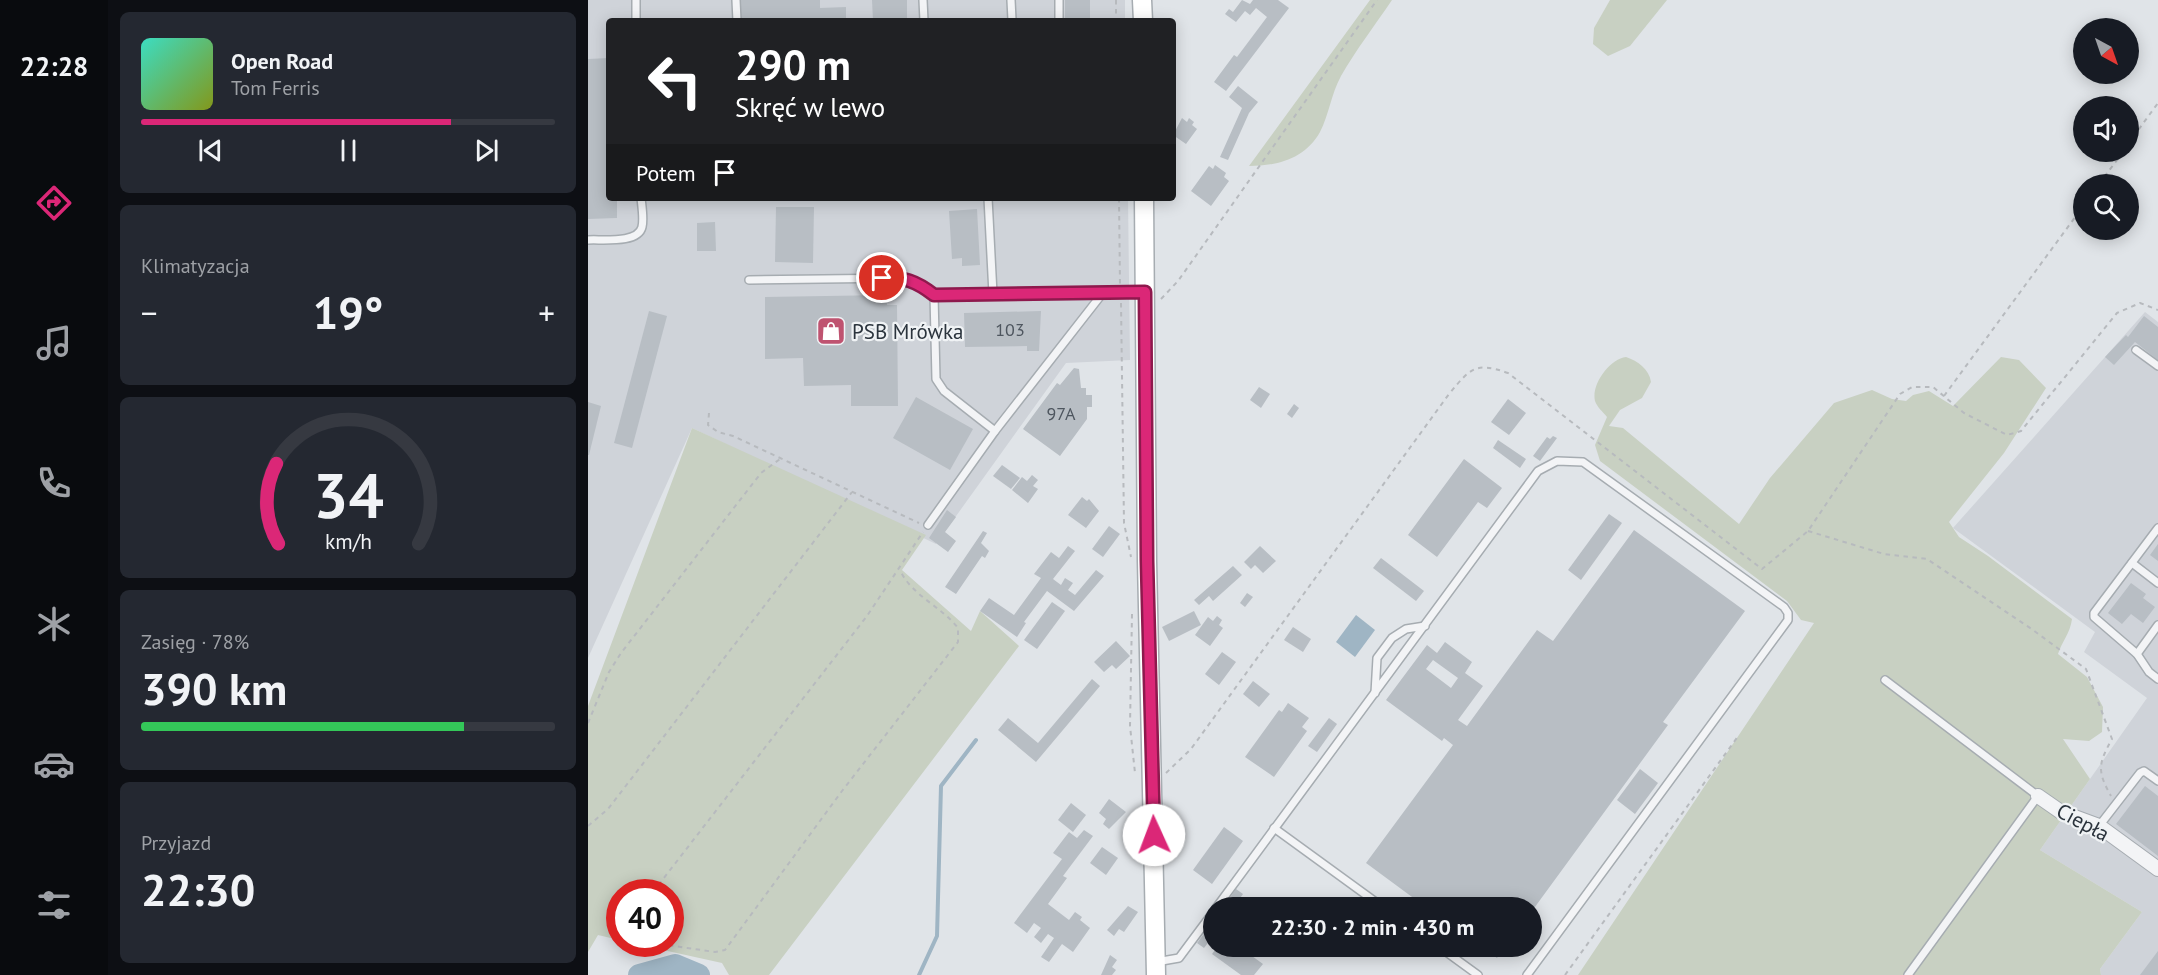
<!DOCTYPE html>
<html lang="pl">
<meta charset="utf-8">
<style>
:root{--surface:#171b24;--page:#242831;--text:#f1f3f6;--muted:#9ea1a6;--line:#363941;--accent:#db2777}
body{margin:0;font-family:"PT Sans",sans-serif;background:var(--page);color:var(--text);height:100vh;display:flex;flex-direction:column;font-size:22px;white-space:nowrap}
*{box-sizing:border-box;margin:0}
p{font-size:20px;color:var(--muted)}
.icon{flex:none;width:33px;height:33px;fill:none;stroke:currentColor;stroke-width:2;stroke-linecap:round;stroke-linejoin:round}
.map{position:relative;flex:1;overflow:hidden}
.panel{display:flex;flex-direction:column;gap:12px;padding:12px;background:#0d0f14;width:480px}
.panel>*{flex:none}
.top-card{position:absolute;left:18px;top:18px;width:570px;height:183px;border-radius:6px;box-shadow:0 3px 15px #0003;background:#202124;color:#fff;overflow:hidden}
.needle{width:39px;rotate:140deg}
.controls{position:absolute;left:1485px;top:18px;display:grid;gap:12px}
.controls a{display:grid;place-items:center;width:66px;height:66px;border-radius:50%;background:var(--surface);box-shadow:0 3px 15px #0003;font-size:30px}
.speed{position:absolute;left:18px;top:879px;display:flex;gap:12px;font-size:30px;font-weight:700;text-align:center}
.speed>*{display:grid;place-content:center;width:78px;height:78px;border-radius:50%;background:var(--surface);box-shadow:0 3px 15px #0003;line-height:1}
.speed .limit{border:9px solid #d22;background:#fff;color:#111}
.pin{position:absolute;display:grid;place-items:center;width:51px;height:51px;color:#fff;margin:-26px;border:3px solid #fff;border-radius:50%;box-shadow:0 2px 6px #0007}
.me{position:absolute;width:66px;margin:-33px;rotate:358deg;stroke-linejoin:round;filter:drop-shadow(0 0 4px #0008)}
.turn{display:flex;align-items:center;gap:21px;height:126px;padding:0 30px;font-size:27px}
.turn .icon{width:78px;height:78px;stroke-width:2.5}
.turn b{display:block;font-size:42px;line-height:51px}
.then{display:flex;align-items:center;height:57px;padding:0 30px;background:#0003;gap:12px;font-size:22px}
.big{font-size:45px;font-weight:600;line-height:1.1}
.panel .widget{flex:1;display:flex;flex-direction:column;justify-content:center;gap:9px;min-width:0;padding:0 21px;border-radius:9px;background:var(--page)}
.panel .dial{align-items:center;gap:0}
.dial svg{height:156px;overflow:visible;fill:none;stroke:var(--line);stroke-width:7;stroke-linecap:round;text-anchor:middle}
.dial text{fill:var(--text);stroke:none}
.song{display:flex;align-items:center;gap:18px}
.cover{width:72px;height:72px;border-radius:9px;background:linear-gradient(135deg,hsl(170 70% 55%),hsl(70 70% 35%))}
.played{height:6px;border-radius:3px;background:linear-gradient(90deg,var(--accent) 75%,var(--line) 75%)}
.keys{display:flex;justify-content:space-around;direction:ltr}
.heat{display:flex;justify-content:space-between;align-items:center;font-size:33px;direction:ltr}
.charge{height:9px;border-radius:4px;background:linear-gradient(90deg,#34c759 78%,var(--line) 0)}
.trip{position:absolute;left:615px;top:897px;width:339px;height:60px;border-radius:30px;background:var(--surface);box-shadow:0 3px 15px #0003;font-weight:600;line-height:60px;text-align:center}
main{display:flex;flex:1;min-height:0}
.menu{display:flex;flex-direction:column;width:108px;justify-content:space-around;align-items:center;background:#090b0e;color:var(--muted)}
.menu .icon{width:42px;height:42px}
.menu .selected{color:var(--accent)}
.menu b{font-size:27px;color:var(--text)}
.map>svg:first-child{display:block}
.built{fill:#cfd3d9}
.green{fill:#c8d0c2}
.water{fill:#9fb5c4}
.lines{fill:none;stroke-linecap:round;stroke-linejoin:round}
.stream{stroke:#9fb5c4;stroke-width:4}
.river{stroke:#9fb5c4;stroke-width:22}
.building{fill:#b8bec4;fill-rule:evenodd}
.lane-casing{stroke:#a6acb1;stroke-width:10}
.street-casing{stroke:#a6acb1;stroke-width:16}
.secondary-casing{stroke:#a6acb1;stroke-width:21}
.path{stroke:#b7babe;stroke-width:2;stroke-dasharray:4.5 4.5;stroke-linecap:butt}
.lane{stroke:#f3f4f6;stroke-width:7}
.street{stroke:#f3f4f6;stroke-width:14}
.secondary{stroke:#fff;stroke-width:18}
.route-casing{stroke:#8e194d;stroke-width:15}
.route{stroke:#db2777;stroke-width:10}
.labels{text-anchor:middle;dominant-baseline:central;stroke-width:4.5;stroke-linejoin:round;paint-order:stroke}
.number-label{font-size:18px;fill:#4e565f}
.poi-label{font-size:21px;fill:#2b343d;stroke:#f0f3f5;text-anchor:start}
.street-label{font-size:21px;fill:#2b343d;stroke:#f0f3f5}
</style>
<main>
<nav class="menu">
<b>22:28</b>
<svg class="icon selected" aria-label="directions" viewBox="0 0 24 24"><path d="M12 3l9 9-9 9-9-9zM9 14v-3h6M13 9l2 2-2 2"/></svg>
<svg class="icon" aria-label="music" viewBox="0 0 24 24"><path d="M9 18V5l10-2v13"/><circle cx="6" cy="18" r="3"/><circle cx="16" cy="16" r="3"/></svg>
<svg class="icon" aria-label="phone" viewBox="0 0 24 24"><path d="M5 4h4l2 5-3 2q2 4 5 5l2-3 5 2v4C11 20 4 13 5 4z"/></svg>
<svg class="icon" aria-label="climate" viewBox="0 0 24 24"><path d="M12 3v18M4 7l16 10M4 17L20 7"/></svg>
<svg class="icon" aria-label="car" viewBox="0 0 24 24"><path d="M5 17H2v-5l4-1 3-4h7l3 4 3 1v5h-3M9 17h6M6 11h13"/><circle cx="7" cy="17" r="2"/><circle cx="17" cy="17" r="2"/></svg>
<svg class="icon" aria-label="filters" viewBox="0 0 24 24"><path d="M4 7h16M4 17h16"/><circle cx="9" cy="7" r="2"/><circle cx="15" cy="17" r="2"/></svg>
</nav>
<section class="panel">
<div class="widget">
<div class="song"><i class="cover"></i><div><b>Open Road</b><p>Tom Ferris</p></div></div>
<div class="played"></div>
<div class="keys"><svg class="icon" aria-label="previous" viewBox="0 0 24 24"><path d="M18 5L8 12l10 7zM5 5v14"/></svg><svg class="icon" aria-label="pause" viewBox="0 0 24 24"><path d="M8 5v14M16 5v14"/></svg><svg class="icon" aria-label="next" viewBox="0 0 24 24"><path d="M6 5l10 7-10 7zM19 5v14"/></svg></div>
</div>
<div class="widget"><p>Klimatyzacja</p>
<div class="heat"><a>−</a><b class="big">19°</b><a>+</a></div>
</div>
<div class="widget dial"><svg viewBox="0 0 100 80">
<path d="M14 69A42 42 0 1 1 86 69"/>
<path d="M14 69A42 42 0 0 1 13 28" stroke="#db2777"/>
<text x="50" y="56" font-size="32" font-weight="700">34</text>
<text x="50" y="72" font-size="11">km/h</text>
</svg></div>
<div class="widget"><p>Zasięg · 78%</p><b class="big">390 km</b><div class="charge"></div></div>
<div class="widget"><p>Przyjazd</p><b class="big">22:30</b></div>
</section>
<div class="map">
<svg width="1570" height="975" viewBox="0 0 1570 975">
<rect width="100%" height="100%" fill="#e0e4e8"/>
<!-- built -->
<g class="built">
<path d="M0,0h537v21h-516v177h519l2,162 -64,3 -130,181 -244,-116 -104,230z"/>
<path d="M1557,312l13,10v653h-57l-1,-6 42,-57 -102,-62 107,-152 -63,-46 11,-20 -142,-104z"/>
</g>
<!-- green -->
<g class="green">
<path d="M782,0h22c-17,25 -36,50 -51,76 -10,18 -12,39 -21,56 -15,27 -43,34 -71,34z"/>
<path d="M1022,0h57l-37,46 -22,10 -15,-12 1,-16z"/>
<path d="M1038,357c12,4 23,12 25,25l-9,16 -22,12 -11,16 14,2 116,96 31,-46 64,-75 38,-13 20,9 14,2 7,-6 16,-4 24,15 48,-49 18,3 27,28 -42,65 -55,69 10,15 29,19 84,63c-2,15 -10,22 -14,35l29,23 16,30 -1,25 -13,9 -26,-2 27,40 -50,71 102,62 -42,57 1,6h-523l236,-352 -13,-3 -14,-19 -187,-140 -5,-16 12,-28c-4,-5 -10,-10 -12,-16 -4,-17 15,-42 31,-44z"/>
<path d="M104,428l234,107 -24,35 69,61 9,-20 39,35 -250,329h-40l-7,-12 -86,-19h34v-52h-50l-1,48 -21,-5 -10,17v-246z"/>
</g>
<!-- water -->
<path class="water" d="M768,615l19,15 -20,27 -19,-15z"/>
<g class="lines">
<!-- stream -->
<path class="stream" d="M331,975l18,-39 4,-150 35,-46"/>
<!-- river -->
<path class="river" d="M51,975l36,-10 24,10"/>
</g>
<!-- building -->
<g class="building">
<path d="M151,0h81v8l26,-1v14h-106z"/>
<path d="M284,0h35v21h-34z"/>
<rect x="477" y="0" width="25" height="21"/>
<path d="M654,0l8,4 3,-4h25l11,8 -63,83 -12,-9 20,-27 3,2 30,-40 -11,-9 -6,7 -5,-4 -9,11 -11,-8 4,-5 4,3z"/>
<path d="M21,58v140h8v20l-29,1v-160z"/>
<path d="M650,86l20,16 -9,11 -21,47 -8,-3 22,-49 -13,-11z"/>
<path d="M594,118l5,4 2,-4 5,4 -2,3 5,4 -11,15 -13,-9z"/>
<path d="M627,165l11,8 -2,4 5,4 -18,25 -20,-15 18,-25 4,3z"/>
<path d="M188,207h38l-1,56 -38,-1z"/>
<path d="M389,209l3,56 -18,1v-8l-10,1 -3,-48z"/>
<path d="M127,222l1,29h-19v-28z"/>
<path d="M299,295v10h10l1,101h-47v-21l-47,1 -1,-28 -38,1v-62z"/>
<path d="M61,311l18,5 -35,132 -18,-5z"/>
<path d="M453,311l-2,40h-12v-5l-62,1 -1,-34z"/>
<path d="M1556,316l14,11v33l-23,-18 -21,23 -9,-8 21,-22 2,2z"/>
<path d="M486,368l5,1 2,19h5v7h6v12h-5v12l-27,37 -37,-27 34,-46 3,2z"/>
<path d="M671,387l11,7 -9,14 -11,-8z"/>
<path d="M328,397l57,32 -23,41 -57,-32z"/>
<path d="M920,399l18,14 -17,22 -18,-13z"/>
<path d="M0,402l13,4 -12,49h-1z"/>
<path d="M706,404l5,4 -7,10 -5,-4z"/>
<path d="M965,436l4,2 -17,23 -7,-5 14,-19 3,2z"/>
<path d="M910,440l28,19 -6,9 -27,-20z"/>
<path d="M876,459l38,29 -15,20 -9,-6 -41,55 -29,-22z"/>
<path d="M414,465l18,13 -9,11 -18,-13z"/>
<path d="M444,475l6,5 -5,6 5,3 -10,14 -16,-13 10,-13 5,4z"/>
<path d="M494,497l5,4 2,-2 10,12 -13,17 -18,-13z"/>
<path d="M359,510l9,7 -11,15 11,9 -8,11 -19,-14z"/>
<path d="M1021,514l13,9 -41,57 -13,-10z"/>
<path d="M521,526l11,8 -17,23 -11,-8z"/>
<path d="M1046,530l111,81 -82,111 5,3 -136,186v-3h-105l-61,-45 87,-118 -9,-7 -2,3 -56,-41 41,-55 10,8 8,-11 27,20 -7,11 18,13 -25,34 9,6 70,-96 16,11zM845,660l25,18 -7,10 -25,-19z"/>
<path d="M395,531l4,2 -6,10 8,8 -4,7 -3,-2 -26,38 -11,-7z"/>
<path d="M1570,544v17l-8,-6z"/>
<path d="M480,546l7,5 -22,28 8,6 4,-7 8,5 -5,7 7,5 21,-25 8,6 -30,35 -27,-20 -23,31 2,1 -9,14 -37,-26 9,-13 25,17 27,-37 -7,-4 17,-22 8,6z"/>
<path d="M672,546l16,15 -13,12 -8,-8 -4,4 -7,-7z"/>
<path d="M793,558l43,33 -8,10 -43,-33z"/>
<path d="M645,566l9,9 -29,26 -4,-5 -10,9 -5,-5z"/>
<path d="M1543,583l15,11 -3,4 12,9 -12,16 -12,-9 -9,10 -14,-11z"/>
<path d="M659,593l6,4 -8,10 -5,-4z"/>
<path d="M464,602l13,9 -28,38 -13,-9z"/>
<path d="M606,611l7,14 -32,16 -7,-14z"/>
<path d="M629,616l5,4 -3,5 4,3 -13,18 -15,-11 13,-18 5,4z"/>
<path d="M705,627l18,12 -8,13 -19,-12z"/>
<path d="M528,641l14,15 -14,13 -4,-4 -8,7 -10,-10z"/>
<path d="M634,652l14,10 -17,23 -14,-11z"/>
<path d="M504,679l8,7 -64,76 -38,-32 10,-12 30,25z"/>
<path d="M665,681l17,13 -11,13 -16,-13z"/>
<path d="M700,703l21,15 -7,9 5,4 -33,46 -29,-20 34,-47 3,2z"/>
<path d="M741,718l8,6 -20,28 -9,-6z"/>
<path d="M1052,769l18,14 -23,31 -18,-14z"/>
<path d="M1557,786l13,10v60l-42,-32z"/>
<path d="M521,799l17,13 -17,17 -6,-5 3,-5 -7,-6z"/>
<path d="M483,803l15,12 -13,17 -15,-12z"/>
<path d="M636,827l19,14 -31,43 -19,-14z"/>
<path d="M496,830l9,6 -30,40 4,2 -19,26 21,16 6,-8 7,5 -2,3 10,8 -17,24 -11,-8 -13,18 -8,-5 13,-19 -6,-4 -7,9 -7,-6 7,-9 -7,-5 -7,10 -13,-10 48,-64 -9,-6 16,-21 8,6z"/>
<path d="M514,847l16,11 -12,17 -16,-12z"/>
<path d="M648,889l7,5 -10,14h-10z"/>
<path d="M665,898l13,10h-20z"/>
<path d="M540,906l10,6 -14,20 -5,-3 -5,7 -7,-6z"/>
<path d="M626,920v15l-10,13 -7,-5z"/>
<path d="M630,946h30l-3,5 18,13 -9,11h-13l-29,-21z"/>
<path d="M892,946h25l-8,12z"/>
<path d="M1570,951v24h-18z"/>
<path d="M522,955l7,5 -5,7 4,3 -4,5h-11z"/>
</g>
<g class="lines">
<!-- lane casing -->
<g class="lane-casing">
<g id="lane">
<path d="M48,0v21"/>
<path d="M148,0l1,21"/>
<path d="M335,0l1,21"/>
<path d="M423,0l1,20"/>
<path d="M471,0v21"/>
<path d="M400,198l5,96"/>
<path d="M0,240c13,-1 50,4 54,-13 2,-8 0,-20 -1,-29"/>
<path d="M161,280l154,-2 15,5 16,12 168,-1"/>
<path d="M346,295l2,84 8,12 51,40"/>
<path d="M1548,350l22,16"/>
<path d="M340,525l67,-94 107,-137 41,-1"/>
<path d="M1570,528l-64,85v4l43,37 12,18 9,7"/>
<path d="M1544,563l26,20"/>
<path d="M1549,654l21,-29"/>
<path d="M1297,680l153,116 -130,179"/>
<path d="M787,693l2,-35 15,-20 14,-9 19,-3"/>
<path d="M1511,826l41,-53 4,-2 14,10"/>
<path d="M686,828l110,80"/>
<path d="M628,908l322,-437 19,-10 26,1 201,145 4,6v7l-261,355"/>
<path d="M850,946l40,29"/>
<path d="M568,962l23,-4 35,-47"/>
</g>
</g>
<!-- street casing -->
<g class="street-casing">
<path id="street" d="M1450,796l23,16 38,14 59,43"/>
</g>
<!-- secondary casing -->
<g class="secondary-casing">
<g id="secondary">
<path d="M554,0l1,21"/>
<path d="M556,198l3,363 9,414"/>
</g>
</g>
<!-- path -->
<g class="path">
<path d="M528,0v21"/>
<path d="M1540,144l30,-41"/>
<path d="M1511,184l24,-32"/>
<path d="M531,198l1,87"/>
<path d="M573,299l17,-18 199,-281"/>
<path d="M533,303l3,220 7,34"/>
<path d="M1356,396l140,-191"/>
<path d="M121,413l-1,12 10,7 15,4 186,87"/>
<path d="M1220,531l76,23 43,5 106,71 53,39 26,70c-14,25 -15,32 -1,57"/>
<path d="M544,614l-2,112 5,47"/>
<path d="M0,723l21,-51 12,-19 140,-180 19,-14"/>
<path d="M578,773l25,-24 258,-355c21,-25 26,-33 59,-21l254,196 46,-38 92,-137 12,-7h21l31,26 43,22 14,-4 96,-118 23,-10 18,7"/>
<path d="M0,826l20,-17 244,-317"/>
<path d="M65,892l214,-276 56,-84"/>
<path d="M72,944l55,8 10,-2 117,-159 116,-149v-14c-16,-21 -47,-33 -58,-58"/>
<path d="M977,975l174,-240"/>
</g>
<!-- lane -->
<use href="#lane" class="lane"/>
<!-- street -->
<use href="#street" class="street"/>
<!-- secondary -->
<use href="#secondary" class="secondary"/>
</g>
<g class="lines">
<!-- route casing -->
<g class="route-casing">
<path id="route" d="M294,278c22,-1 34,3 52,17l211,-3 2,269 7,274"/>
</g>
<!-- route -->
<use href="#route" class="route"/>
</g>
<!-- icons -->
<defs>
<g id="shop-square" transform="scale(1.5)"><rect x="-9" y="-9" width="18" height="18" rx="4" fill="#bf5370" stroke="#f0f3f5"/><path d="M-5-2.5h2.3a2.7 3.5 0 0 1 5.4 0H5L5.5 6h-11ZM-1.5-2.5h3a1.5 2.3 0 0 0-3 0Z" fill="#fff"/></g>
</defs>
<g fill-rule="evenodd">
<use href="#shop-square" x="243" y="331"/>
</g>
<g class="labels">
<!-- number labels -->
<g class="number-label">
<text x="422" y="329">103</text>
<text x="473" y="413">97A</text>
</g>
<!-- poi labels -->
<g class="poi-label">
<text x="264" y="331">PSB Mrówka</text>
</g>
<!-- street labels -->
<g class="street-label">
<text transform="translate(1495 822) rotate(28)">Ciepła</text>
</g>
</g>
</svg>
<div class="controls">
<a><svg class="needle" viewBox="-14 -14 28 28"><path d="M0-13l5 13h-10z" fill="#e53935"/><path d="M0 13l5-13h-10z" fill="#9ea1a6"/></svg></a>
<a><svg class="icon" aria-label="sound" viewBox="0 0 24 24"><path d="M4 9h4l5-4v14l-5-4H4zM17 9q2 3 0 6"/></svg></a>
<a><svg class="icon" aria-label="search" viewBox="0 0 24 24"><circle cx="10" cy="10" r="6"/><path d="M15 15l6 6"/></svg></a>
</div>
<div class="speed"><div class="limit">40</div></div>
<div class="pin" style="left:294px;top:278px;background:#d93025"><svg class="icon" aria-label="arrive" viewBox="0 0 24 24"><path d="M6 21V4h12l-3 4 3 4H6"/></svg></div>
<svg class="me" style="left:566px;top:835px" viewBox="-20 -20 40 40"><circle r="19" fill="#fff"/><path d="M0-13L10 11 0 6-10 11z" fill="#db2777"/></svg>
<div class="trip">22:30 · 2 min · 430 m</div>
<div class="top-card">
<div class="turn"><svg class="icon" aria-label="left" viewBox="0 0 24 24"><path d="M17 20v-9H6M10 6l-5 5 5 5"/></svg><div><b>290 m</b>Skręć w lewo</div></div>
<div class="then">Potem<svg class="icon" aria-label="arrive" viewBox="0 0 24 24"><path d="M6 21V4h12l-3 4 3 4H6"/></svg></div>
</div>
</div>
</main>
